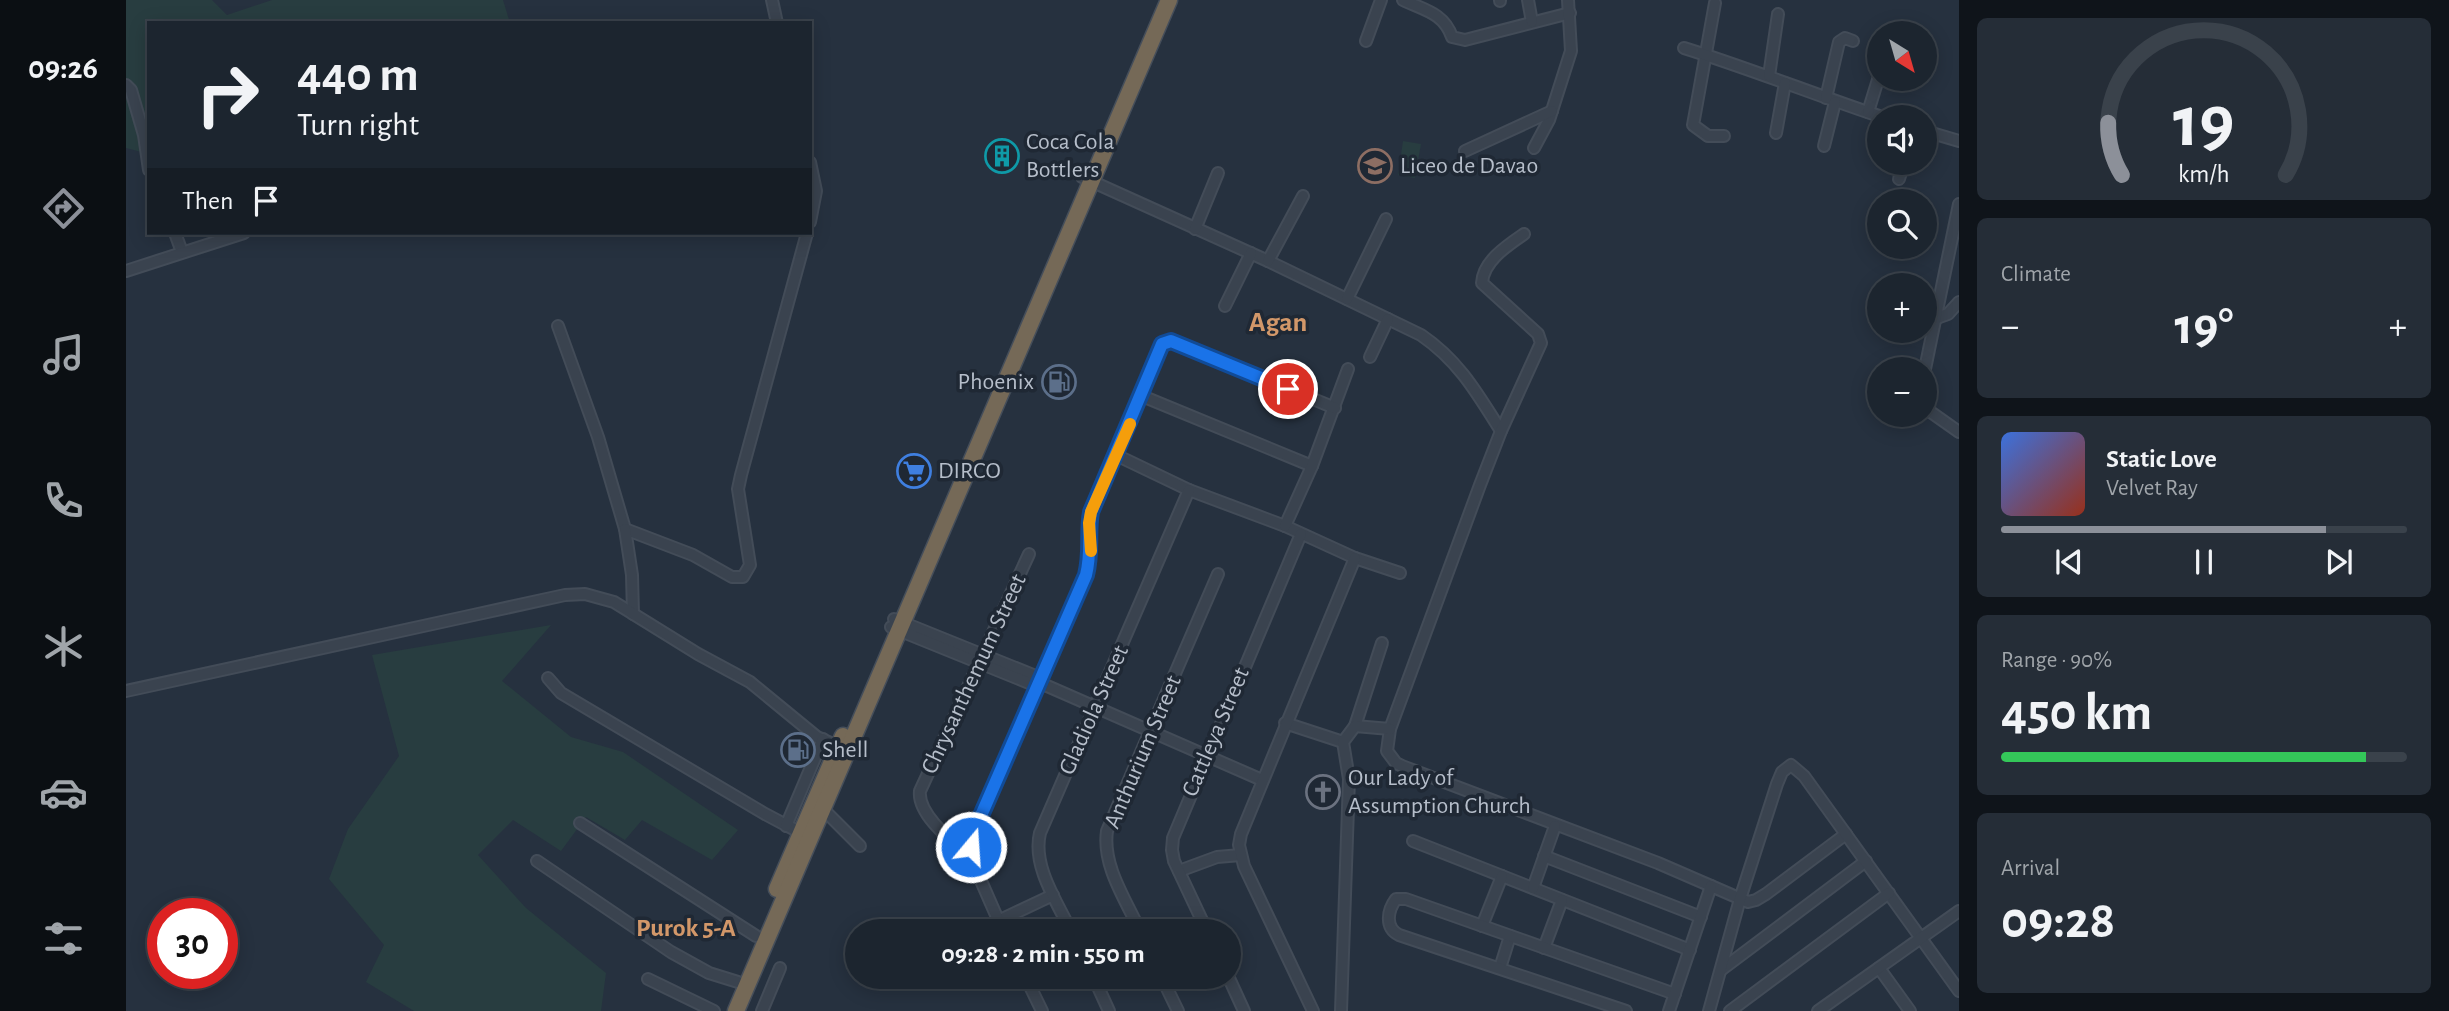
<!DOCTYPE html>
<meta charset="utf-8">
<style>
:root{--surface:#1c252f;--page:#252d37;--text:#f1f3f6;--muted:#a0a5aa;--line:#3a424b;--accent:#8c9099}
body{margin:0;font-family:"Alegreya Sans",sans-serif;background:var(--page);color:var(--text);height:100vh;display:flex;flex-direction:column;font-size:26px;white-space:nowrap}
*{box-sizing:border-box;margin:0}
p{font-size:23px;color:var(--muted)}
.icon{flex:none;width:38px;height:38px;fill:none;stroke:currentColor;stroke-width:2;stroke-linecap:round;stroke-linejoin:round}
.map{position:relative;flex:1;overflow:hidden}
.drawer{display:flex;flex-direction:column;gap:18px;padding:18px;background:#0f141a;width:490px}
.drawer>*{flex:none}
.guide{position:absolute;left:21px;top:21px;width:665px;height:214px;border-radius:0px;box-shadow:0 4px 18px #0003,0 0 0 2px var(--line);background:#1c252f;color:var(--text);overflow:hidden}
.needle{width:46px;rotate:143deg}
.tools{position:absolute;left:1741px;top:21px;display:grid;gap:14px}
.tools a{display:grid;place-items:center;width:70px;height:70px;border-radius:50%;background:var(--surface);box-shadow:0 4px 18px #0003,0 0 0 2px var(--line);font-size:35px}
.speed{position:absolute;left:21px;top:898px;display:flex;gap:14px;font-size:35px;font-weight:700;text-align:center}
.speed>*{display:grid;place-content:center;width:91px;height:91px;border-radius:50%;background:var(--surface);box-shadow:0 4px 18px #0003,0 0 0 2px var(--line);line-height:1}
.speed .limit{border:10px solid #d22;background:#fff;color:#111}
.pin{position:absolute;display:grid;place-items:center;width:60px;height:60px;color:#fff;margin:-30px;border:4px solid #fff;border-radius:50%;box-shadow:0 2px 7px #0007}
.me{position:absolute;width:77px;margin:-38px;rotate:18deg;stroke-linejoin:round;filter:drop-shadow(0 0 5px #0008)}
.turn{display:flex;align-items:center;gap:24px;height:147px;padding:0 35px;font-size:32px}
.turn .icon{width:91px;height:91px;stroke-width:2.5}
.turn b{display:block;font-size:49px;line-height:60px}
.then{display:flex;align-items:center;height:66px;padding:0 35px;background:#0003;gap:14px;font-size:26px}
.big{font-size:52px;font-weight:700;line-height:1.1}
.drawer .tile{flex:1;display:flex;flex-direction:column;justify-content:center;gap:10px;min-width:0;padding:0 24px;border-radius:10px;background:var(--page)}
.drawer .dial{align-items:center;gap:0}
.dial svg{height:182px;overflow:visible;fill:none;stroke:var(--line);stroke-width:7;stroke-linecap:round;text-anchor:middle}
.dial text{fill:var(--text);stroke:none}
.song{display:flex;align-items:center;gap:21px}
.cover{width:84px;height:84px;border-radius:10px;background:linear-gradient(135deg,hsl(220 70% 55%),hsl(10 70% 35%))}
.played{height:7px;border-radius:4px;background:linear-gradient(90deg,var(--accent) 80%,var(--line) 80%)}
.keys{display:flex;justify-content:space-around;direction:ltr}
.heat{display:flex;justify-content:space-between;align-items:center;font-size:38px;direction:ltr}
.charge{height:10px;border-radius:5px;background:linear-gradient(90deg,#34c759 90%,var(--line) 0)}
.trip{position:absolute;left:719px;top:919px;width:396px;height:70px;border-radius:35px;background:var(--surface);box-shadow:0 4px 18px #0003,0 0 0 2px var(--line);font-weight:700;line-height:70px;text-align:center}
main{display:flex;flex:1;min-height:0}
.menu{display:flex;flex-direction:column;width:126px;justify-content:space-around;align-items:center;background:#0b0f13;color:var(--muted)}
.menu .icon{width:49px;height:49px}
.menu .current{color:var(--accent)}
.menu b{font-size:32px;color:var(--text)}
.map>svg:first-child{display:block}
.green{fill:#283d40}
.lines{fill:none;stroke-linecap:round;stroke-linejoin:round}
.minor-casing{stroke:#434c58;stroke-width:14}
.highway-casing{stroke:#454e5a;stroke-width:19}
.minor{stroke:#3a434f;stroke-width:10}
.highway{stroke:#756957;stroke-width:16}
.route-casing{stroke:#114b97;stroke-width:18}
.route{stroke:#1a73e8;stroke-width:12}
.slow{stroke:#f59e0b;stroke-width:12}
.labels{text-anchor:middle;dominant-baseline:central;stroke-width:7;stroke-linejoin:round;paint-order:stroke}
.poi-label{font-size:24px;fill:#b6beca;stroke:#1f2834;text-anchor:start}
.street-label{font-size:24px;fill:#b6beca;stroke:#1f2834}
.neighbourhood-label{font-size:26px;font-weight:bold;fill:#d29769;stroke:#1f2834}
.quarter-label{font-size:28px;font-weight:bold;fill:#d29769;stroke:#1f2834}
</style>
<main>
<nav class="menu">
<b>09:26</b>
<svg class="icon current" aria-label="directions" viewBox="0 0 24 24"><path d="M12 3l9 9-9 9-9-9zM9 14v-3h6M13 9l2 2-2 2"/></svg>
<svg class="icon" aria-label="music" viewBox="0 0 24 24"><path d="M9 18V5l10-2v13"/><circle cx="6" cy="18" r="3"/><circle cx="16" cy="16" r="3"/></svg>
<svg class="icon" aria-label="phone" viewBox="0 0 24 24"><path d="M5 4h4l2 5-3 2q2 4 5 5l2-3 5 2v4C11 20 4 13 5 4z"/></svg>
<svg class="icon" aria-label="climate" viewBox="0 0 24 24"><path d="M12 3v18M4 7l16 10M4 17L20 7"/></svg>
<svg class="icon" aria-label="car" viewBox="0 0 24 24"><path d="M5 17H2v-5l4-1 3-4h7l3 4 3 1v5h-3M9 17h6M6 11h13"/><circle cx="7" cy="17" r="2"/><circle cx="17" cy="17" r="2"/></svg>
<svg class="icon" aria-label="filters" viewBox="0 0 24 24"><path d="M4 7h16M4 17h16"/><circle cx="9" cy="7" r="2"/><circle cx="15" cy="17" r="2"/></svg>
</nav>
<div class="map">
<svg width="1833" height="1011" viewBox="0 0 1833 1011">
<rect width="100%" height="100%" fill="#26313f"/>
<!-- green -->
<g class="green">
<path d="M0,0h86l15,15 45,-15h231l7,23h-361v131l-23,-6z"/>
<path d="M1277,141l18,3 -6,34 -17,-3z"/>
<path d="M425,625l-49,56 69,56 52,15 115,78 -26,30 -70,-40 -17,20 -39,-23 -25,34 -48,-31 -35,35 48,53 80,65 -5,38h-187l-48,-29 18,-37 -55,-66 19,-50 51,-73 -27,-101z"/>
</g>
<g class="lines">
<!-- minor casing -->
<g class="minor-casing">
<g id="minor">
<path d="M646,0l5,23"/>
<path d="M1277,0c21,10 41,13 49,37l13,3 105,-27"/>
<path d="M1402,0l4,22"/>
<path d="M1374,1v-1"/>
<path d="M1589,3l-22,122 15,11h16"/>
<path d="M1240,41l15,-41"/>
<path d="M1558,48c67,21 132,47 198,69"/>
<path d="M1643,76l9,-62"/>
<path d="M0,85l5,5 13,45 5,35"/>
<path d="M1700,98l13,-56 6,-4 8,3"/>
<path d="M1742,112l12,-39"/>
<path d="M1799,131l34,10"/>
<path d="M1650,133l9,-50"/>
<path d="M1698,146l11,-44"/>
<path d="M1408,148l15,-28 22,-69 -3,-51"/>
<path d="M1339,151l87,-40"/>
<path d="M684,162l6,29 -6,31"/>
<path d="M956,177l186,84 153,74c38,26 56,58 80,96"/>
<path d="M1773,179l5,-16"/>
<path d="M1069,229l23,-56"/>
<path d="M49,233l7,19"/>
<path d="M1398,234c-16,11 -41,27 -42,49l56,51 3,9 -40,88 -21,54 -90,244 -3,22 9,12 6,3 256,97 90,39 8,-2 10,-6 80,-60"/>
<path d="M1142,261l35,-65"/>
<path d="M0,271l118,-38"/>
<path d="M1221,299l39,-80"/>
<path d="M1099,306l26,-53"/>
<path d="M1811,318l11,-4 11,-12"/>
<path d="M432,326l40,111 27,92 68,26 39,22h11l7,-12 -12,-76 3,-14 66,-242"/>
<path d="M1244,357l18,-38"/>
<path d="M1799,369l34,-165"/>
<path d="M1016,396l170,70"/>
<path d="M1799,408l34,24"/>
<path d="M990,455l73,35 96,36 70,32 45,15"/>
<path d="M1159,526l27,-60 36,-97"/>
<path d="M499,529l7,46 1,39"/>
<path d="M768,619l139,56 5,7"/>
<path d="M765,627l138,56 9,-1 224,98"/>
<path d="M422,678l13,15 204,121 36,19"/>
<path d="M0,691l343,-75 96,-21 20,-1 29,8 84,52 52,28 67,55 27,12"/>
<path d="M1159,723l58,19"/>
<path d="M1229,726l27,-83"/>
<path d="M698,810l36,36"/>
<path d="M454,823l176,113"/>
<path d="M660,826l37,-87"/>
<path d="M1287,841l277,109"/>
<path d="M1418,856l157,61"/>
<path d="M845,858c-17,-15 -54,-43 -51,-67l109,-237"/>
<path d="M411,861l134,91 38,21 29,9"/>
<path d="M1053,871l38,-14 24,-2"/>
<path d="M1407,888l22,-62"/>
<path d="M872,921l55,-26"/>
<path d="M1356,926l20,-50"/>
<path d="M877,931l-32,-73 1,-20 114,-263c6,-22 1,-41 5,-63l71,-168 9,-3 164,67"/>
<path d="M945,931c-14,-29 -39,-65 -31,-98l149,-343"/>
<path d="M1014,931c-14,-31 -38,-65 -33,-100l111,-257"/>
<path d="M1081,931l-33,-70 -2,-11 1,-12 128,-304"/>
<path d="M1418,948l18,-48"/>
<path d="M1374,968l10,-32"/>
<path d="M1753,968l31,43"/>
<path d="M1595,970l145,-109"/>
<path d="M899,976l17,35"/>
<path d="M967,976l16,35"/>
<path d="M1035,976l17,35"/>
<path d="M1102,976l16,35"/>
<path d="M522,979l66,32"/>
<path d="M636,1011l18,-43"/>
<path d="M1187,1011l-69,-145 -5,-21 2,-11 114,-276"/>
<path d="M1215,1011l8,-232 -6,-37 12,-16 35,3"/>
<path d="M1500,1011l-227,-76c-14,-7 -12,-24 -3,-36h10l269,95"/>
<path d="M1543,1011l42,-125"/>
<path d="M1583,1011l31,-112 37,-115 5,-12 9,-7 13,11 155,215"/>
<path d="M1604,1011l159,-118"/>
<path d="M1692,1011l141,-100"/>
</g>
</g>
<!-- highway casing -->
<g class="highway-casing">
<g id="highway">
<path d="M651,889l66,-153"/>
<path d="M610,1011l433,-1011"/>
</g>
</g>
<!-- minor -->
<use href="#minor" class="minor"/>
<!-- highway -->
<use href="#highway" class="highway"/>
</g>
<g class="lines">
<!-- route casing -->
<g class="route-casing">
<path id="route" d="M845,847l5,-20 110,-252c6,-23 1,-41 5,-63l71,-168 9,-3 117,48"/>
</g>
<!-- route -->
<use href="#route" class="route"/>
<!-- slow -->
<path class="slow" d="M965,551l-2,-28 2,-11 39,-88"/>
</g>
<!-- icons -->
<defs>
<g id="building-ring" transform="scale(1.75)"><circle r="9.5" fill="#1f2834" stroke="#0f9aa8" stroke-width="1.5"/><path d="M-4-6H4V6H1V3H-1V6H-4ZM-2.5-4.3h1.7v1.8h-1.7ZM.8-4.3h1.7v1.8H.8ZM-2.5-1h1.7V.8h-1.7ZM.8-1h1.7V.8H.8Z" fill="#0f9aa8"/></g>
<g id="school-ring" transform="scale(1.75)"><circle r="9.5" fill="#1f2834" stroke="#8d6e63" stroke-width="1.5"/><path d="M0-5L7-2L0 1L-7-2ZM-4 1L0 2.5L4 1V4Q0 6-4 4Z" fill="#8d6e63"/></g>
<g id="fuel-ring" transform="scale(1.75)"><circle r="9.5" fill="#1f2834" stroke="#5c6f8a" stroke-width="1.5"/><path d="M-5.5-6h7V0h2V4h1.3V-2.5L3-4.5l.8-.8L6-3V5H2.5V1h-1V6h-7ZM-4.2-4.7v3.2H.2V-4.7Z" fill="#5c6f8a"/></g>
<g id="supermarket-ring" transform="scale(1.75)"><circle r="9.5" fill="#1f2834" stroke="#3f7fe0" stroke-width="1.5"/><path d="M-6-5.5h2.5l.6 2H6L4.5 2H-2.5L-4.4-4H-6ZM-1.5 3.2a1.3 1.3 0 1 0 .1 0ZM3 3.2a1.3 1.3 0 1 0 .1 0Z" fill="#3f7fe0"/></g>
<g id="church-ring" transform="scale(1.75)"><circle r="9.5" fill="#1f2834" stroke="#6b7280" stroke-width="1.5"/><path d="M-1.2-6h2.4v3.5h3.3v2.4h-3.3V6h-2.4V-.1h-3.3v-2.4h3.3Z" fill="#6b7280"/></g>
</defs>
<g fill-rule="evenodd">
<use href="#building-ring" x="876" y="156"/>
<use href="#school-ring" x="1249" y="166"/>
<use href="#fuel-ring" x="933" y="382"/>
<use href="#supermarket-ring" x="788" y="471"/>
<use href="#fuel-ring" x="672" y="750"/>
<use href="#church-ring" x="1197" y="792"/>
</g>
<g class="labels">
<!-- poi labels -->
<g class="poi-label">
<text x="900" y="142">Coca Cola<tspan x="900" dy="28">Bottlers</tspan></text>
<text x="1274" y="166">Liceo de Davao</text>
<text x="908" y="382" text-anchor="end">Phoenix</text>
<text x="812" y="471">DIRCO</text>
<text x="696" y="750">Shell</text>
<text x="1222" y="778">Our Lady of<tspan x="1222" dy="28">Assumption Church</tspan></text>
</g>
<!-- street labels -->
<g class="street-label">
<text transform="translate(848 674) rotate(-65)">Chrysanthemum Street</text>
<text transform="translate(968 710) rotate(-66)">Gladiola Street</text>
<text transform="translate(1090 732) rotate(-67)">Cattleya Street</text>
<text transform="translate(1017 752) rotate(-67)">Anthurium Street</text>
</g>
<!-- neighbourhood labels -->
<g class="neighbourhood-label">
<text x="560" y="928">Purok 5-A</text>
</g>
<!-- quarter labels -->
<g class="quarter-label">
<text x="1152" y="323">Agan</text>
</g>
</g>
</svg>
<div class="tools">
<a><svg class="needle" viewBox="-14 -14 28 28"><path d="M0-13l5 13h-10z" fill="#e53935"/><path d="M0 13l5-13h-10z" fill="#a0a5aa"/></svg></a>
<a><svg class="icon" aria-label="sound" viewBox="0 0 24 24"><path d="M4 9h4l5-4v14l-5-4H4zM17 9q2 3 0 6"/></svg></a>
<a><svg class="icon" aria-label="search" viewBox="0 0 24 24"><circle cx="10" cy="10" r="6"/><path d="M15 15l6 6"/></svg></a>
<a>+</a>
<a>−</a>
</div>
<div class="speed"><div class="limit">30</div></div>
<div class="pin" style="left:1162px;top:389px;background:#d93025"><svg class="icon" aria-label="arrive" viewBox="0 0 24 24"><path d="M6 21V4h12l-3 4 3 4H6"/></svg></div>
<svg class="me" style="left:845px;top:847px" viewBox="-20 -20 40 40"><circle r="17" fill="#1a73e8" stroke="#fff" stroke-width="3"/><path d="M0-11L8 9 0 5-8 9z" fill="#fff"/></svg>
<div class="trip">09:28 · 2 min · 550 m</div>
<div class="guide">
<div class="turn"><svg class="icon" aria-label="right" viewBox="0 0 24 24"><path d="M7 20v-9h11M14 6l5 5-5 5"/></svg><div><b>440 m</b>Turn right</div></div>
<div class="then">Then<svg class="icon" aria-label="arrive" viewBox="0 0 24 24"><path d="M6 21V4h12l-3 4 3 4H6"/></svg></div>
</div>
</div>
<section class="drawer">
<div class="tile dial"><svg viewBox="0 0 100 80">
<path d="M14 69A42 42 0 1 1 86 69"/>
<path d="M14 69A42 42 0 0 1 8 46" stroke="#8c9099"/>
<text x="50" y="56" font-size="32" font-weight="700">19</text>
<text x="50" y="72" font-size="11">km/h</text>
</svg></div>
<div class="tile"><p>Climate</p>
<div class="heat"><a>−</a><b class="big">19°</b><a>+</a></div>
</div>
<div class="tile">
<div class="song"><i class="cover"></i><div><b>Static Love</b><p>Velvet Ray</p></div></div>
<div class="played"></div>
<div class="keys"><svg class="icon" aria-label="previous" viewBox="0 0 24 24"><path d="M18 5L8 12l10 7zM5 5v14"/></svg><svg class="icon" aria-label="pause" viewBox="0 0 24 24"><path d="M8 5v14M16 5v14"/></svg><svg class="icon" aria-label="next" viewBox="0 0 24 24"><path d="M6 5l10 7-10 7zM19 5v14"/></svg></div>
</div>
<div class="tile"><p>Range · 90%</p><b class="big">450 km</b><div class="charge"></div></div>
<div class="tile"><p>Arrival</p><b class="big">09:28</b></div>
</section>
</main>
